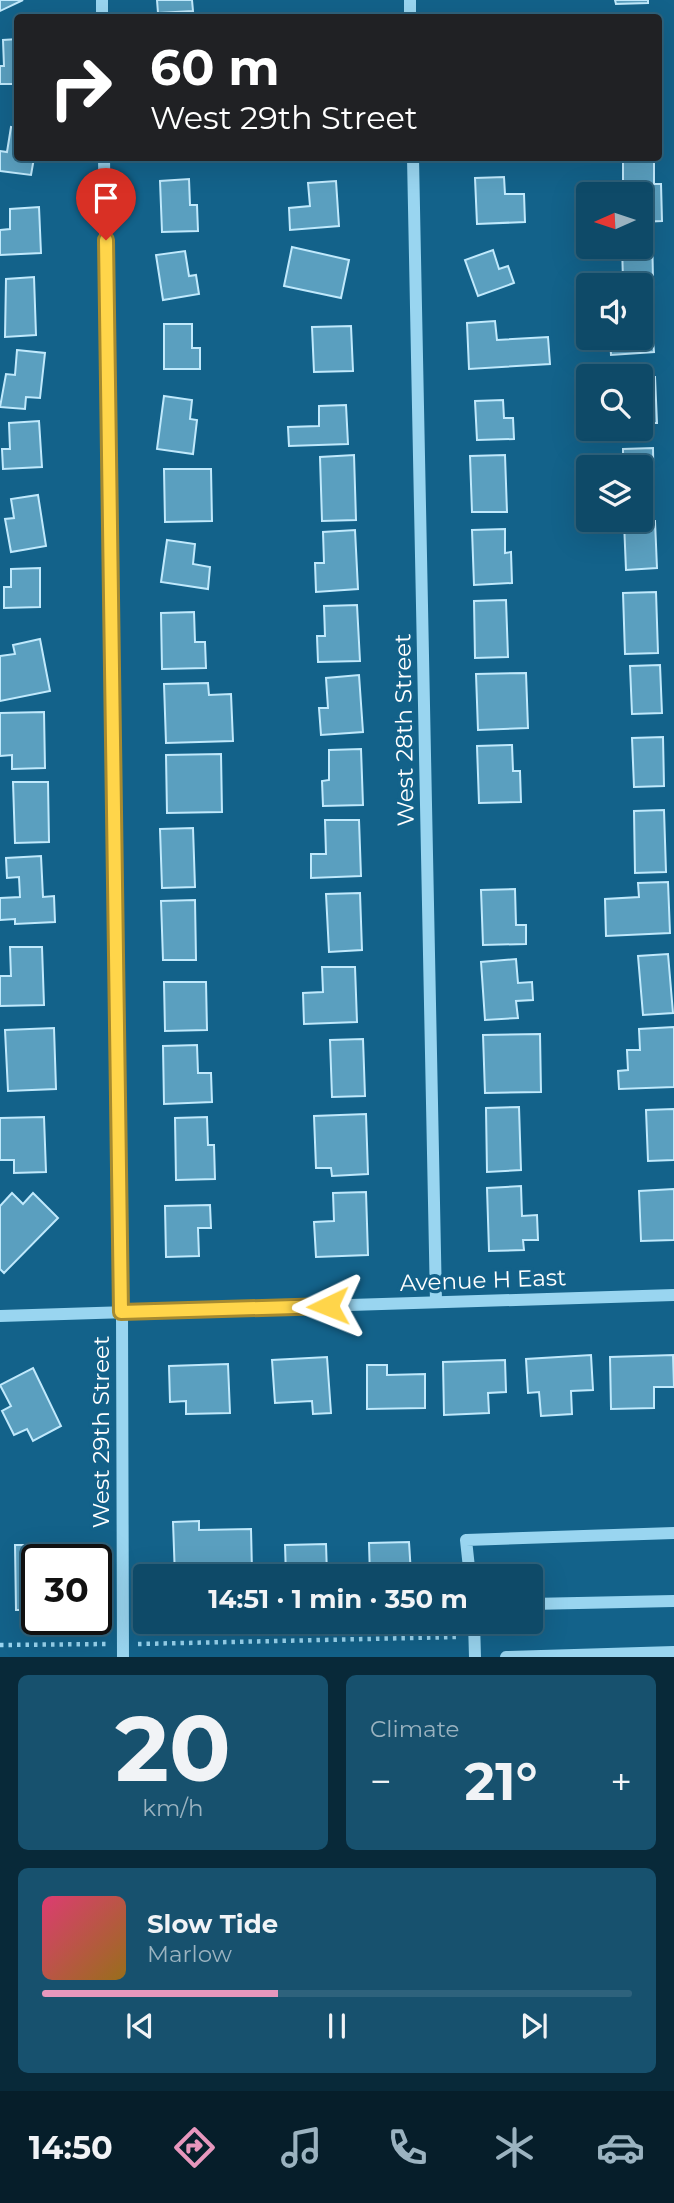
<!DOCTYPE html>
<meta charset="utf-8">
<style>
:root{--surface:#0e4a68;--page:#17516e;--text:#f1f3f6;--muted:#9bb3c0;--line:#2e627c;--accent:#e797bd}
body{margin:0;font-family:Montserrat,sans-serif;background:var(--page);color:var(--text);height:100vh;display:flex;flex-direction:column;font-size:26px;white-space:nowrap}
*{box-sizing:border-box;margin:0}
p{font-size:23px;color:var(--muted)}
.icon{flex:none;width:38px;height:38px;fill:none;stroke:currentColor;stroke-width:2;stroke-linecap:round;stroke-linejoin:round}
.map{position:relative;height:1657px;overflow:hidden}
.details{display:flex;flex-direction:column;gap:18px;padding:18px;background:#082939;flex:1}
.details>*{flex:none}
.top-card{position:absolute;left:14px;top:14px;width:648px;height:147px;border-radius:7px;box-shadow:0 7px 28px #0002,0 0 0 2px var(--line);background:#202124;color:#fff;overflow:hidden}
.needle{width:46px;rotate:267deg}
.buttons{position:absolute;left:576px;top:182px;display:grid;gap:14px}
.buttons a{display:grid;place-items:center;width:77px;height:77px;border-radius:7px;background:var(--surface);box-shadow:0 7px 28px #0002,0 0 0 2px var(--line);font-size:35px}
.speed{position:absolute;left:21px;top:1544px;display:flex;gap:14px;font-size:35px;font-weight:700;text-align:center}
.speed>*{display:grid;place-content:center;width:91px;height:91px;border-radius:50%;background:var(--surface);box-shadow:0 7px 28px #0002,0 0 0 2px var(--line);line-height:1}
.speed .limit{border:4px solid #111;border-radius:10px;background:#fff;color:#111}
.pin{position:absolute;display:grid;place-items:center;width:60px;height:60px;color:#fff;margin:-72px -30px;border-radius:50% 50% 50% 0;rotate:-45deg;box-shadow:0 0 7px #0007}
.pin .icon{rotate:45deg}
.me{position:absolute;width:77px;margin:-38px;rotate:268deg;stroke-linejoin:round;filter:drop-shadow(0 0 5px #0008)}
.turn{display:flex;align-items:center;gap:24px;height:147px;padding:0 21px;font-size:32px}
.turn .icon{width:91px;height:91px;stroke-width:2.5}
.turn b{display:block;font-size:49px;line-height:60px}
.big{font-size:52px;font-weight:700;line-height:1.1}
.details .tile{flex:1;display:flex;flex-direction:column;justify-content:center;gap:10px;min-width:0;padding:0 24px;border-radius:10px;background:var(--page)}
.details .dial{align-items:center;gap:0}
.dial b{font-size:91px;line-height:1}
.song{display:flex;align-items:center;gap:21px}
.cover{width:84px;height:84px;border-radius:10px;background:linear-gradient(135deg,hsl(340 70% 55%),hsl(40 70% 35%))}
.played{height:7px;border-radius:4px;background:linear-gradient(90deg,var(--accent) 40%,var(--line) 40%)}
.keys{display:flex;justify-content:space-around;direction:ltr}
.heat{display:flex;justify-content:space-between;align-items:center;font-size:38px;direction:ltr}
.details .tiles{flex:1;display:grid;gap:18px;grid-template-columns:1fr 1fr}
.tile:last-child{grid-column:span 2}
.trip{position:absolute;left:133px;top:1564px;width:410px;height:70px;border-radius:7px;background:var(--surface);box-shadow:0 7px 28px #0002,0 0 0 2px var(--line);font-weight:700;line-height:70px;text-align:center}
.tab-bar{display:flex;height:112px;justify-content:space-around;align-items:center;background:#061e2a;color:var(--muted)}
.tab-bar .icon{width:49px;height:49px}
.tab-bar .current{color:var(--accent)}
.tab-bar b{font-size:32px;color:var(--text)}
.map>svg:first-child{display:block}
.building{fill:#5a9fbf;stroke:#c0e9fc;stroke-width:2}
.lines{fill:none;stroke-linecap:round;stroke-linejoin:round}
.path{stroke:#99d5f0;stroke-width:4.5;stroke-dasharray:3.5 5;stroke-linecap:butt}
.minor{stroke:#99d5f0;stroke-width:12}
.route-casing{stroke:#a68a30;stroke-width:18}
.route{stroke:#ffd54a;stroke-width:12}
.labels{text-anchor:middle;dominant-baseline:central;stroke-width:7;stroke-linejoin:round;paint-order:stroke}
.street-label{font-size:23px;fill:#fff;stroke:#13628a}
</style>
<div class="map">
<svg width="674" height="1657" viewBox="0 0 674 1657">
<rect width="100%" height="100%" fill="#13628a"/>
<!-- building -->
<g class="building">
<path d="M0,0h23l-23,11z"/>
<path d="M157,0h35l1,11 -35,2z"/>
<path d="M615,0h33v3l-32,1z"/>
<path d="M653,14v4h-33v-3z"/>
<path d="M18,39v45h-18v-18h4l-1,-26z"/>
<path d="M11,127l7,1v30h16l-3,17 -31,-4v-20l7,1z"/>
<path d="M654,159v25h7l1,37 -22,1v-28l-35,-1 18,-1v-32z"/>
<path d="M504,177l1,17h19l1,28 -48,2 -2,-46z"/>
<path d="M189,179l1,26h7l1,26 -36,1 -2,-51z"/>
<path d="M336,181l3,45 -49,4 -1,-22 21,-2 -2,-23z"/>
<path d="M39,207l2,46 -41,2v-25l10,-1v-20z"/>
<path d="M640,232h12l1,47 -30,1 -1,-33h18z"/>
<path d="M292,247l57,13 -8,38 -57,-12z"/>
<path d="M493,250l6,19 9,-3 6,17 -36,13 -13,-36z"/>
<path d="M185,251l4,25 7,-1 3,19 -36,6 -7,-45z"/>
<path d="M34,277l2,58 -31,2 1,-58z"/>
<path d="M650,302l4,50 -43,3 -1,-17h30v-35z"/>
<path d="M495,321l2,19 51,-3 2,27 -81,5 -2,-46z"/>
<path d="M164,324h28v24h8v21h-36z"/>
<path d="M351,326l2,45 -39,1 -2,-45z"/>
<path d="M17,350l28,3 -5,45 -14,-1 -1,12 -25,-2 6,-33 9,1z"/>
<path d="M640,377h15l2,46h-16v15l-39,1v-10h38z"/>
<path d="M164,396l28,4 -2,19 7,1 -4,34 -36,-5z"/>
<path d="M503,400l1,18h9l1,21 -37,1 -2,-39z"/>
<path d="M346,405l2,39 -59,2 -1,-19 31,-1v-20z"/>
<path d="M39,421l3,46 -39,2 -1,-20h8l-1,-26z"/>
<path d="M653,448l1,61 -14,1v-43h-17v-18z"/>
<path d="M354,455l2,65 -34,1 -2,-64z"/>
<path d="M505,455l2,57h-35l-2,-56z"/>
<path d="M164,469h47l1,52 -47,1z"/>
<path d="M38,495l8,51 -35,6 -6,-33 9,-1 -3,-19z"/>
<path d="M655,521l2,47 -31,2 -2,-48z"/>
<path d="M505,529v24l6,-1 1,31 -38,2 -2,-55z"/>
<path d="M355,530l3,59 -42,3 -1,-29h9l-1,-31z"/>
<path d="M167,540l28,4 -2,20 17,3 -2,22 -47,-7z"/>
<path d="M40,568v39l-36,1v-21h7v-18z"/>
<path d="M656,592l2,61 -33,1 -2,-61z"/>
<path d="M506,600l2,57 -33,1 -1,-57z"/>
<path d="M357,605l3,56 -42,1 -1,-26h8l-1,-30z"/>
<path d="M194,612l1,30h10l1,26 -44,1 -1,-56z"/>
<path d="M40,639l10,52 -50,10v-45l15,-2 -2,-9z"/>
<path d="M660,665l2,48 -30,1 -2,-48z"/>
<path d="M526,673l2,55 -50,2 -2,-56z"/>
<path d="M359,675l4,57 -42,3 -2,-27h9l-2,-30z"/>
<path d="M208,683l1,12 22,-1 2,47 -67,2 -2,-59z"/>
<path d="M44,712l1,56 -33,1v-14l-12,1v-43z"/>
<path d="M663,737l1,49 -30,1 -2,-49z"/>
<path d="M512,745l1,26h7l1,31 -42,1 -2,-57z"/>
<path d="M361,749l2,56 -40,1 -1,-25 7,-1v-30z"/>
<path d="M221,754l1,58 -55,1 -1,-58z"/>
<path d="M13,782h35l1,60 -34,1z"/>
<path d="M664,810l2,62 -31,1 -1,-62z"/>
<path d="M325,820h34l2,56 -50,2v-24h15z"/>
<path d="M193,828l2,59 -33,1 -2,-59z"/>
<path d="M41,856l2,41 11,-1 1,26 -40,2v-5l-15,1v-22l20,-1 -1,-20 -12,1 -1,-20z"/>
<path d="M668,882l2,51 -64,3 -1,-37 34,-2 -1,-14z"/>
<path d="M515,889l1,36h10v19l-43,1 -2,-55z"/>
<path d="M360,893l2,57 -33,2 -3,-58z"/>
<path d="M195,900l1,60h-33l-2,-59z"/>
<path d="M10,947h32l2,58 -44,1v-30h11z"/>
<path d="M668,954l5,59 -30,2 -5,-59z"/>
<path d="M516,959l2,24 14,-1 1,18 -17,1 2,17 -33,2 -4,-58z"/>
<path d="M322,967h33l2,55 -53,2 -1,-31 20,-1z"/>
<path d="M164,982h42l1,48 -42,1z"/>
<path d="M674,1027v60l-55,2 -1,-18 10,-1 -1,-20h13l-1,-21z"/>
<path d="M54,1028l2,61 -48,2 -3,-61z"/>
<path d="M540,1034l1,58 -56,1 -2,-58z"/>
<path d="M363,1039l2,57 -33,1 -2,-57z"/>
<path d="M197,1045l1,28h13l1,29 -48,2 -1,-58z"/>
<path d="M519,1107l2,63 -34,2 -1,-64z"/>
<path d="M674,1109v51l-26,1 -2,-51z"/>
<path d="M366,1114l2,60 -36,2 -1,-8h-15l-2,-52z"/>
<path d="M44,1117l2,55 -32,1v-13h-14v-42z"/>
<path d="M207,1117l1,28h6l1,34 -39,1 -1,-62z"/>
<path d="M521,1186l1,30 15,-1 1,25h-15l1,10 -35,1 -2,-63z"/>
<path d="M674,1189v51l-33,1 -2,-50z"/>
<path d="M366,1192l2,63 -52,2 -2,-35 20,-1 -1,-28z"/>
<path d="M12,1193l11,11 10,-11 25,25 -54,55 -4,-4v-63z"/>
<path d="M210,1205l1,23h-13l1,28 -33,1 -1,-51z"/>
<path d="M591,1355l2,35 -22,1 1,23 -31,2 -2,-24 -11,1 -2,-34z"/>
<path d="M673,1355l1,32h-20v21l-43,1 -1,-52z"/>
<path d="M327,1357l4,56 -18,1 -1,-13 -37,2 -3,-43z"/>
<path d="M505,1360l1,32 -18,1 1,20 -45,2 -1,-53z"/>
<path d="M228,1364l2,49 -44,1v-13l-16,1 -1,-36z"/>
<path d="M367,1365h20v10l38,-1v34l-58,1z"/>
<path d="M33,1368l28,58 -28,15 -6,-12 -13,6 -12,-24 9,-5 -11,-21z"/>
<path d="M199,1521v9l52,-1 1,42 -36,1v5h-41l-2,-55z"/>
<path d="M409,1542l2,32h8v3h-49l-1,-34z"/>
<path d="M326,1544l1,30h8v3h-49l-1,-32z"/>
<path d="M15,1545h48v14h-26v51h-21z"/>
</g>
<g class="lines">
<!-- path -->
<g class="path">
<path d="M138,1644l320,-7"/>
<path d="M0,1645l108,-1"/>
</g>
<!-- minor -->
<g class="minor">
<path d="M102,0v18"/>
<path d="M410,0v18"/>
<path d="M104,158l18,1154 1,345"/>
<path d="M413,158l23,1144"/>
<path d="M0,1316l674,-21"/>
<path d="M470,1577l-4,-37 208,-7"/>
<path d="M530,1604l144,-3"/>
<path d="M474,1622l1,35"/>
<path d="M506,1657l168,-5"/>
</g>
</g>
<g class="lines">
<!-- route casing -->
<g class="route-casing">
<path id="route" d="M106,240l15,1072 207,-6"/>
</g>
<!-- route -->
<use href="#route" class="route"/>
</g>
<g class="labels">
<!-- street labels -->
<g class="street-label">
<text transform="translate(404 730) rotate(-91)">West 28th Street</text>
<text transform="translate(483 1280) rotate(-2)">Avenue H East</text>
<text transform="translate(101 1432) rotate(-90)">West 29th Street</text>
</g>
</g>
</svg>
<div class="buttons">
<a><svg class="needle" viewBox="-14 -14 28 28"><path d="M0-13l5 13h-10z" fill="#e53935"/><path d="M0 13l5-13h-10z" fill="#9bb3c0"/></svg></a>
<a><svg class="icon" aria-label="sound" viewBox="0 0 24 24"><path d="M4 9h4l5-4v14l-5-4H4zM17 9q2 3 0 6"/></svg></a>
<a><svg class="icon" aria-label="search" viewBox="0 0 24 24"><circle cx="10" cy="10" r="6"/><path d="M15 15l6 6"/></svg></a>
<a><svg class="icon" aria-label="layers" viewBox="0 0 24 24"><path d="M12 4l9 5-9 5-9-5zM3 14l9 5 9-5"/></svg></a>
</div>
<div class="speed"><div class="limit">30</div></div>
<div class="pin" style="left:106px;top:240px;background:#d93025"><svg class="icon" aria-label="arrive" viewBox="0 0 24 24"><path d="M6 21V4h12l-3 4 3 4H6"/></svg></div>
<svg class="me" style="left:328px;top:1306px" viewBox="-20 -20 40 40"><path d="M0-17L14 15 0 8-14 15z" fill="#ffd54a" stroke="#fff" stroke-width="4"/></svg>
<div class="trip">14:51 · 1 min · 350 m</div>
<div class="top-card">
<div class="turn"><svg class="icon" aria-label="right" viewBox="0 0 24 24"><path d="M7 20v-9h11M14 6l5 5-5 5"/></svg><div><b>60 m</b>West 29th Street</div></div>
</div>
</div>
<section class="details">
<div class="tiles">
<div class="tile dial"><b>20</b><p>km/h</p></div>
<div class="tile"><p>Climate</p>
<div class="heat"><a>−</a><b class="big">21°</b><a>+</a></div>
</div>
<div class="tile">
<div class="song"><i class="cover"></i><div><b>Slow Tide</b><p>Marlow</p></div></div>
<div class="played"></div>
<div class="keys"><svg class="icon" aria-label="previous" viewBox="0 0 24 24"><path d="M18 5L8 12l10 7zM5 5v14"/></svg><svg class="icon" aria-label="pause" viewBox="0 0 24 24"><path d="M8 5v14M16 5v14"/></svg><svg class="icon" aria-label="next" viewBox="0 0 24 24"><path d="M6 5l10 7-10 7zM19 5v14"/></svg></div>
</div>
</div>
</section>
<nav class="tab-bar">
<b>14:50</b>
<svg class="icon current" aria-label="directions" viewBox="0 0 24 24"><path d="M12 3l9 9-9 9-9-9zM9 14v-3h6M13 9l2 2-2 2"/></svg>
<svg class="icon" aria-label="music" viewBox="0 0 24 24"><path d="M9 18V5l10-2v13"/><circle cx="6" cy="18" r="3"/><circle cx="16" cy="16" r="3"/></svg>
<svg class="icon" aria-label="phone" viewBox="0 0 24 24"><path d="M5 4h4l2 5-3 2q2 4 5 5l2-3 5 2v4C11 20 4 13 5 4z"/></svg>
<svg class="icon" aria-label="climate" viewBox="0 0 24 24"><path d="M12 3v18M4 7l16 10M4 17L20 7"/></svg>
<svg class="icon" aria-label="car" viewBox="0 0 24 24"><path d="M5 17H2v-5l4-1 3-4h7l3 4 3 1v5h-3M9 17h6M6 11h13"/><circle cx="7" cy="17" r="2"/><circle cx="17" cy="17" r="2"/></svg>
</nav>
